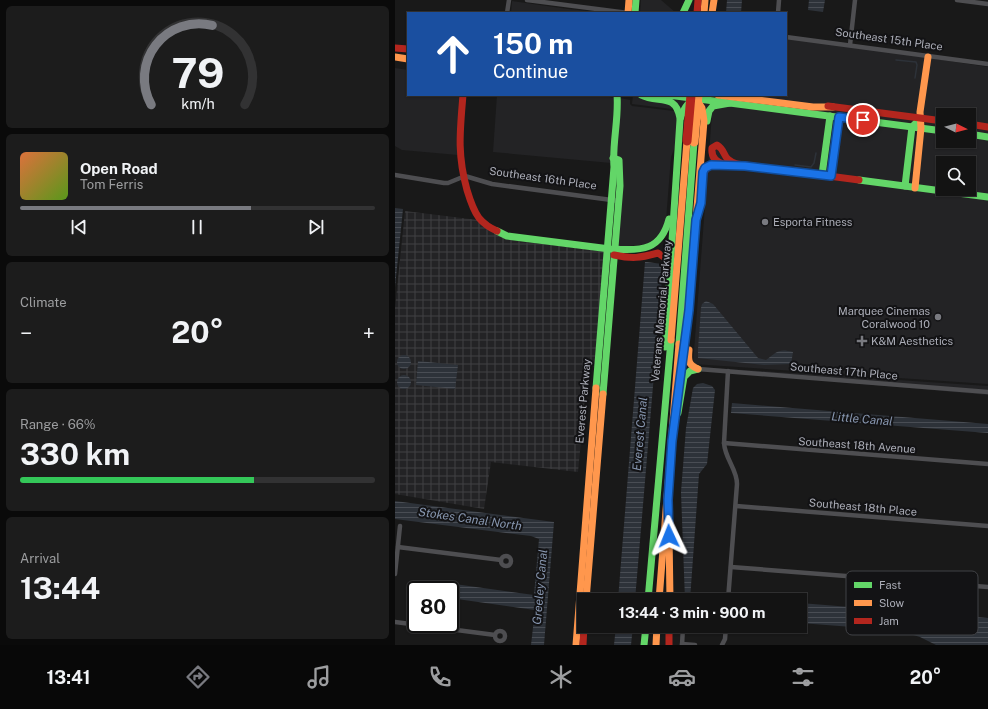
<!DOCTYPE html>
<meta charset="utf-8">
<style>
:root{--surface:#131313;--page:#1c1c1c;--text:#f1f3f6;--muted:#9d9ea0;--line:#323233;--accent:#797a80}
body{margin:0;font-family:"Public Sans",sans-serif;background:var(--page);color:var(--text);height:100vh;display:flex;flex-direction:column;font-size:15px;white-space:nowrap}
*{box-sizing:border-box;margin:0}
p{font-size:13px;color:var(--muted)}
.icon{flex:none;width:22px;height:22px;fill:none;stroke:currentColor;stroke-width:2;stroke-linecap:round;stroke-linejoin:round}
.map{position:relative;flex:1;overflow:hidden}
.drawer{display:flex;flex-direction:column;gap:6px;padding:6px;background:#0a0a0a;width:395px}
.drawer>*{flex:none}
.banner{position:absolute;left:12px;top:12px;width:380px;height:84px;border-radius:0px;box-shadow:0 1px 3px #0004,0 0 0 1px var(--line);background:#1a4fa0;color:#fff;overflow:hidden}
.needle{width:26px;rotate:96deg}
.fabs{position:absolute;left:541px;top:108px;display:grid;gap:8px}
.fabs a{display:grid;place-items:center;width:40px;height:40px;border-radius:0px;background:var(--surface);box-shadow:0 1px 3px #0004,0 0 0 1px var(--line);font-size:20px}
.speed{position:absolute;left:12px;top:581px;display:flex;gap:8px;font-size:20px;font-weight:700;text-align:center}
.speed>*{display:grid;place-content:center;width:52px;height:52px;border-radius:50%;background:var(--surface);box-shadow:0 1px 3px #0004,0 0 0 1px var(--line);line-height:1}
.speed .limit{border:2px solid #111;border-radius:6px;background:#fff;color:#111}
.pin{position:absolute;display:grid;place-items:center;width:34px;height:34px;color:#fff;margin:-17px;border:2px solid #fff;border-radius:50%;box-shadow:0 1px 4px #0007}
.me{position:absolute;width:44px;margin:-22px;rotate:358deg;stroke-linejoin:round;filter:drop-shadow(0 0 3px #0008)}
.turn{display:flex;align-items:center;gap:14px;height:84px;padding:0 20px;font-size:18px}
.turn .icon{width:52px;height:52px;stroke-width:2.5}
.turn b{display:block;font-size:28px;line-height:34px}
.big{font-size:30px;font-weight:700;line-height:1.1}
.drawer .tile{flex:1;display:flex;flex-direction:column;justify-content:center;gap:6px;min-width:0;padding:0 14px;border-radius:6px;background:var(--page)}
.drawer .dial{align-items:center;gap:0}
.dial svg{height:104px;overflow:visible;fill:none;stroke:var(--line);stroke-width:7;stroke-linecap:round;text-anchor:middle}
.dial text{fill:var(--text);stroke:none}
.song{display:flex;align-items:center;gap:12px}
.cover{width:48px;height:48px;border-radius:6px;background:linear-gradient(135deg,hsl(20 70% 55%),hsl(90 70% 35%))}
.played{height:4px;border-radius:2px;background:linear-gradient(90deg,var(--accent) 65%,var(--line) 65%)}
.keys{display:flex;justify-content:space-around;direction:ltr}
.heat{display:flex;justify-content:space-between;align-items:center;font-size:22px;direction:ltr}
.charge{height:6px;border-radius:3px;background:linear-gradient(90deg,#34c759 66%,var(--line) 0)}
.trip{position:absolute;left:182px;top:593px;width:230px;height:40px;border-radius:0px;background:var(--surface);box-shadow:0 1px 3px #0004,0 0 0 1px var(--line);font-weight:700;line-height:40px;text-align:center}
.dock{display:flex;height:64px;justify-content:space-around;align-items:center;background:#080808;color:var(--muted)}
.dock .icon{width:28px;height:28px}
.dock .active{color:var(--accent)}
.dock b{font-size:18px;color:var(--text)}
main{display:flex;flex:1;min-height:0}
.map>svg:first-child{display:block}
.built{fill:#232325;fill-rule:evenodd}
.industrial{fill:url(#industrial-grid)}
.water{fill:url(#water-rules)}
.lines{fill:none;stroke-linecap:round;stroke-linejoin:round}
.stream{stroke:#2d3239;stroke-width:1.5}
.street{stroke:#4e4e51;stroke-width:4.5}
.fast{stroke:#63d668;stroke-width:7}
.slow{stroke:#ff974d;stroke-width:7}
.jam{stroke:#b3261e;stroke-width:7}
.slow-bridge{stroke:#ff974d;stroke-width:9}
.jam-bridge{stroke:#b3261e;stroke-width:9}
.route-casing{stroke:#114b97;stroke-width:10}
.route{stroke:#1a73e8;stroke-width:7}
.poi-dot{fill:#797a80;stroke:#131315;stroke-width:1.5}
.labels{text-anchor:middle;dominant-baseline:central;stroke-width:4;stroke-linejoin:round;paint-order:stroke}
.street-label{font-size:11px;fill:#acaeb8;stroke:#131315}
.poi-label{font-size:11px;fill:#acaeb8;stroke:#131315;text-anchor:start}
.water-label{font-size:12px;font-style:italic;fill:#8796af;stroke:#131315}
.key{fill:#131315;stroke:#414246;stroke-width:1}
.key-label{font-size:11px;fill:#acaeb8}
</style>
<main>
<section class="drawer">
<div class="tile dial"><svg viewBox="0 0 100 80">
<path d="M14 69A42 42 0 1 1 86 69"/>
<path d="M14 69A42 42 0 0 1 61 8" stroke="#797a80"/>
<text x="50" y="56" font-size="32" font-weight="700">79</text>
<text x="50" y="72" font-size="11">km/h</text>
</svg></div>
<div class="tile">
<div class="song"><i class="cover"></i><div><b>Open Road</b><p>Tom Ferris</p></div></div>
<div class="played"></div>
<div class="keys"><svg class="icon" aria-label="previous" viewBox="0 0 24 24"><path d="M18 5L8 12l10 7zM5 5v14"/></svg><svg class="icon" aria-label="pause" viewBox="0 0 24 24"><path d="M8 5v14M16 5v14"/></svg><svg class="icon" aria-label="next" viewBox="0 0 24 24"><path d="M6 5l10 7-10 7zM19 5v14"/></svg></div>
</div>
<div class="tile"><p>Climate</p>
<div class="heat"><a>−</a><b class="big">20°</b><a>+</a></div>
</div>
<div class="tile"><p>Range · 66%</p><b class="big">330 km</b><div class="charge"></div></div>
<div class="tile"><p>Arrival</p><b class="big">13:44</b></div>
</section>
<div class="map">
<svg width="593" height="645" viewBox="0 0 593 645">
<defs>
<pattern id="industrial-grid" width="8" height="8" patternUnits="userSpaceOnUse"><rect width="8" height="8" fill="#232325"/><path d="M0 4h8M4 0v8" fill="none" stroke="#404043"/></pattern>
<pattern id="water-rules" width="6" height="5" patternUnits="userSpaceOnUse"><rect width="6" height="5" fill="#2d3239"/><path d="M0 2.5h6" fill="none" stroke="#494d54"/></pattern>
</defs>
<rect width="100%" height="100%" fill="#191919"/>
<!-- built -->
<g class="built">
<path d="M246,0h20l15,13h-36z"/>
<path d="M117,1l56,8 40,4h-97z"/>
<path d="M391,36l202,31v317l-295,-20 19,-250 -80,-10 1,-9h153zM548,115h26v26h-26zM548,163h26v26h-26z"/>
<path d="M0,68l13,2v25h53l-3,60 -56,-5 -7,-4z"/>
<path d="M102,95h101l17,3 -4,65 -118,-11z"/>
<path d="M225,98l10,2v4l2,2 42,5 4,7 -2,26 -5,13 -5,63 -2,8 -15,16 -32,3 6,-61 -7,-30z"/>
<path d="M305,367l288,19v9l-287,-25z"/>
</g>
<!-- industrial -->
<path class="industrial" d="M10,211l73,9 28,19 18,3 81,9 -9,116 -12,-1v8l3,5 -9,93 -87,-10 -7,47 -89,-15v-186z"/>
<!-- water -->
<g class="water">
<path d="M332,0h15l-1,13h-15z"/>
<path d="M414,0h16l-2,12 -15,-2z"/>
<path d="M0,208l8,1 -8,78z"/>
<path d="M250,262h2l15,2 1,3 -28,333h-17z"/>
<path d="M311,301l7,3 45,54 8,2c11,-8 12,-12 27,-8l-2,12 -27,1 -66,-7v-9l3,-41 1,-4z"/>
<circle cx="9" cy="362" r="7"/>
<path d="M23,361l40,4 -3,24 -39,-4z"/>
<circle cx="9" cy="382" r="7"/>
<path d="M308,383l9,3 3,4 -8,74 -8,10 -9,126h-5l-4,-108 5,-64 7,-40 4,-4z"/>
<path d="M337,403l256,21v9l-257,-20z"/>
<path d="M0,501l159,21 -10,123h-13l4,-35 -85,-12v-8h-25l1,-10 108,15 5,-56 -8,-3 -136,-17z"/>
<path d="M405,603l188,15v27h-52l-16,-8 -13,-4 -15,-3 -92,-7z"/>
<path d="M221,626h17l-2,19h-17z"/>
</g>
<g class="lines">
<!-- stream -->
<g class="stream">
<path d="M501,60l20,2 1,3 -2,13"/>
<path d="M400,165l16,2 3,-4 2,-10"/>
</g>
<!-- street -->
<g class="street">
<path d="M132,0l101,13"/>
<path d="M562,0l31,4"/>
<path d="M112,13l2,-13"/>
<path d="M383,13l1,-13"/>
<path d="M391,37l202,27"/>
<path d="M455,45l5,-45"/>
<path d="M0,175l49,8h4l17,-7 27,8 127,17"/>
<path d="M303,369l290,23"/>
<path d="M329,443l264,21"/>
<path d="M341,506l252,20"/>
<path d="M3,547l103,13"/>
<circle cx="111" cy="561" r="5"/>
<path d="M336,567l257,20"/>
<path d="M0,574l5,-48"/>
<path d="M333,600l9,-116c0,-15 -12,-25 -13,-41l4,-72"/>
<path d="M0,622l100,13"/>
<circle cx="105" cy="636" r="5"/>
<path d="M287,644l13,1"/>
<path d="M287,645l1,-18"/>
<path d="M327,645l3,-6 1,-13"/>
</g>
<!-- fast -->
<g class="fast">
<path d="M240,13l1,-13"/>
<path d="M288,13l6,-13"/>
<path d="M246,95c17,9 34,-3 39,23"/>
<path d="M273,95l275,36"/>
<path d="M312,121l2,-10 4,-5 17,-3"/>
<path d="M574,134l19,3"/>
<path d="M427,175l8,-59"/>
<path d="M464,180l129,17"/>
<path d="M510,186l7,-59 4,-4"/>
<path d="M102,231l10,5 103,13"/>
<path d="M219,249c28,2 47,1 55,-30"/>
<path d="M284,344l15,-202"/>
<path d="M270,347l15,-227c3,-12 10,-21 22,-25"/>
<path d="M201,388l18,-221c-2,-24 5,-48 3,-72"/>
<path d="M208,394l17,-208 -1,-26 -6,-2"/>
<path d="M283,413l6,-36 6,-6 8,-2"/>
<path d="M253,600l23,-260"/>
<path d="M249,645l2,-19"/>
</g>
<!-- slow -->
<g class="slow">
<path d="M233,13l1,-13"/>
<path d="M309,13l1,-13"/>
<path d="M317,13l2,-13"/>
<path d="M0,57l13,2"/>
<path d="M323,95l95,12h20"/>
<path d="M436,177l8,-60"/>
<path d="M520,188l6,-60 -1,-16 8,-55"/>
<path d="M276,340l16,-199"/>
<path d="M294,350c-1,10 -1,15 9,19"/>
<path d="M287,363l11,-106 11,-136 -2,-13 -6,-9"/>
<path d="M274,533l1,67"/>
<path d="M191,600l17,-206"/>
<path d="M264,600l20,-256"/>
<path d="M181,645l20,-257"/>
<path d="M261,645l1,-19"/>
</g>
<!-- jam -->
<g class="jam">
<path d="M302,13l1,-13"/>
<path d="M0,48l13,1"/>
<path d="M68,95c-3,36 -6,59 4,95 3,10 6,20 12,28 5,6 11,10 18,13"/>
<path d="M433,106l115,15"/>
<path d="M574,124l19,3"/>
<path d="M350,165c-12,2 -35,1 -33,-17l5,-3c10,6 4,14 20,19l122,16"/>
<path d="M308,178l1,-5 3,-6 6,-3 12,1"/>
<path d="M219,255c19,4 25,3 44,-2l7,5 2,10"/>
<path d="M274,626v19"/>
<path d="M188,645l1,-19"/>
</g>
<!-- slow-bridge -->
<path class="slow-bridge" d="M299,142l4,-47"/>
<!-- jam-bridge -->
<path class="jam-bridge" d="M292,141l4,-46"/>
</g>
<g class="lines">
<!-- route casing -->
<g class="route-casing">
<path id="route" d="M274,536l-1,-36 4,-59 17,-131 7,-90 5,-17 2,-31 2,-4 6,-3 34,1 86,10 8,-59 24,3"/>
</g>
<!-- route -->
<use href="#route" class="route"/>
</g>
<!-- markers -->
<g class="poi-dot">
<circle cx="370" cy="222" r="4"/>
<circle cx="543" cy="317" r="4"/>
<path d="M465 335h4v4h4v4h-4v4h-4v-4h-4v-4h4z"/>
</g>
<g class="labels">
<!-- street labels -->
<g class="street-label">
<text transform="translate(494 39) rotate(8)">Southeast 15th Place</text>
<text transform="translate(148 178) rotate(8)">Southeast 16th Place</text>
<text transform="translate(266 311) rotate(-85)">Veterans Memorial Parkway</text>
<text transform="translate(449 371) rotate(5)">Southeast 17th Place</text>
<text transform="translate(188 401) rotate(-85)">Everest Parkway</text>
<text transform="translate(462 445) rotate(4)">Southeast 18th Avenue</text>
<text transform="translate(468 507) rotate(5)">Southeast 18th Place</text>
</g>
<!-- poi labels -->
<g class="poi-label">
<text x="378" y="222">Esporta Fitness</text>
<text x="535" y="311" text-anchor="end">Marquee Cinemas<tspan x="535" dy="13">Coralwood 10</tspan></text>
<text x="476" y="341">K&amp;M Aesthetics</text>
</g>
<!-- water labels -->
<g class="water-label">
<text transform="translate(467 419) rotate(5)">Little Canal</text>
<text transform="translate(245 434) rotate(-85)">Everest Canal</text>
<text transform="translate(75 519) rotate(8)">Stokes Canal North</text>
<text transform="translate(145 587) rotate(-85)">Greeley Canal</text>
</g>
</g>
<!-- legend -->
<rect x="451" y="571" width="132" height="64" rx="6" class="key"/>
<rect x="459" y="582" width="18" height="6" fill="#63d668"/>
<rect x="459" y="600" width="18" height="6" fill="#ff974d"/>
<rect x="459" y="618" width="18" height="6" fill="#b3261e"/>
<g class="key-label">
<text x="484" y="589">Fast</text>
<text x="484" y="607">Slow</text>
<text x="484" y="625">Jam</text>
</g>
</svg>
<div class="fabs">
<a><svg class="needle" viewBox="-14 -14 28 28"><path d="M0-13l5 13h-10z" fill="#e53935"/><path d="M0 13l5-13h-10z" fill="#9d9ea0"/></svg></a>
<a><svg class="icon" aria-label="search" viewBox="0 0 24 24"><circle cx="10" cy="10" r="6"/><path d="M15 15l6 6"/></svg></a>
</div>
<div class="speed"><div class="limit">80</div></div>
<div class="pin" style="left:468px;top:120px;background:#d93025"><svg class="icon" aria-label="arrive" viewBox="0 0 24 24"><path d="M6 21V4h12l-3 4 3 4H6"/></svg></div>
<svg class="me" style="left:274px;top:536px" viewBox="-20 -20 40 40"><path d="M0-17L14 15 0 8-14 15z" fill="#1a73e8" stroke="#fff" stroke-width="4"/></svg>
<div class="trip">13:44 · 3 min · 900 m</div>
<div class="banner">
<div class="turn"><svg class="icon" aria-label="ahead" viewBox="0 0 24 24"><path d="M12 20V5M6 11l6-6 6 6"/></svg><div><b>150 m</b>Continue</div></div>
</div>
</div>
</main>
<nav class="dock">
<b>13:41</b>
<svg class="icon active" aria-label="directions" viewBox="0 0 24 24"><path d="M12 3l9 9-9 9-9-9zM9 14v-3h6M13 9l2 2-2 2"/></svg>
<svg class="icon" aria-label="music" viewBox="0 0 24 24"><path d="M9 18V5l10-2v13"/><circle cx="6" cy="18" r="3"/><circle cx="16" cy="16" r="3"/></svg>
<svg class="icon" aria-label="phone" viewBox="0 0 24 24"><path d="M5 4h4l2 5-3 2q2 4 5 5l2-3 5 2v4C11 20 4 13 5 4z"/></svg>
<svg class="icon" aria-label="climate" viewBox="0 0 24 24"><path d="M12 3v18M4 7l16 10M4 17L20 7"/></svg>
<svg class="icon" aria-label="car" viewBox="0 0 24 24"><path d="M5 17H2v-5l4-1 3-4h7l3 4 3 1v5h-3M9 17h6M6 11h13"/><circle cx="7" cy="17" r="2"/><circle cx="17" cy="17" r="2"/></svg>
<svg class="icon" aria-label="filters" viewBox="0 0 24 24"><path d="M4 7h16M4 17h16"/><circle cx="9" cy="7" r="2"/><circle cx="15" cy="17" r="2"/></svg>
<b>20°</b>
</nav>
